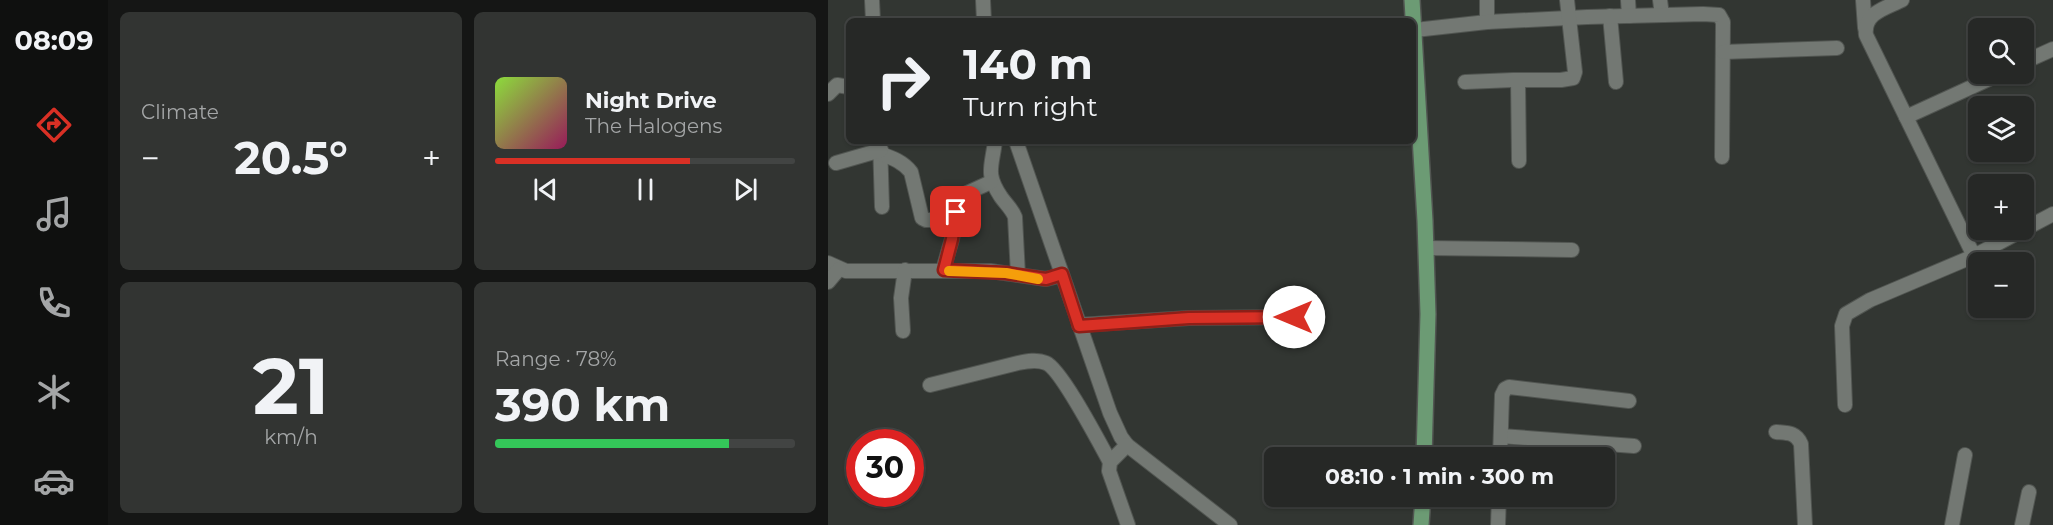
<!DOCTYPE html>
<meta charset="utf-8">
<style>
:root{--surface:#262826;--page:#323432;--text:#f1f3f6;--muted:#a4a6a7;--line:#424443;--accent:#d93025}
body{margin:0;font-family:Montserrat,sans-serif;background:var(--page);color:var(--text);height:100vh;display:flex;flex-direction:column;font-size:22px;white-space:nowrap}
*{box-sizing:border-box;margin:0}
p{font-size:20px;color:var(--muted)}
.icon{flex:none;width:33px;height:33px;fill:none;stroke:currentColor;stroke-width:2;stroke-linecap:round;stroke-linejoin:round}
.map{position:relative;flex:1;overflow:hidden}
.details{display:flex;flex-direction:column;gap:12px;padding:12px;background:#151615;width:720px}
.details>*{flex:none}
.top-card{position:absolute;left:18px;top:18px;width:570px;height:126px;border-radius:9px;box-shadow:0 2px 4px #0004,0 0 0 2px var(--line);background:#262826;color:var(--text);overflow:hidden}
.tools{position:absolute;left:1140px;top:18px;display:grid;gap:12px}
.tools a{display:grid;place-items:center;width:66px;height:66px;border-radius:9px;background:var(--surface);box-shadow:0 2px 4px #0004,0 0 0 2px var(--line);font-size:30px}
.speed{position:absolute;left:18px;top:429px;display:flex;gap:12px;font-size:30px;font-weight:700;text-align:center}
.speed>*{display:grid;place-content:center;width:78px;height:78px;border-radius:50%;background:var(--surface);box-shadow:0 2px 4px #0004,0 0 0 2px var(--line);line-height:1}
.speed .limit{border:9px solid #d22;background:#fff;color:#111}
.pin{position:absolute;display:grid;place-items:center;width:51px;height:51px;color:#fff;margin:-26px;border-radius:12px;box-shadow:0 3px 9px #0006}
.me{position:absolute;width:66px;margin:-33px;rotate:270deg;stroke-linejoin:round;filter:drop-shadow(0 0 4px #0008)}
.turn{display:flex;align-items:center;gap:21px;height:126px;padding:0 18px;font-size:27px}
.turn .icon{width:78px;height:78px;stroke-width:2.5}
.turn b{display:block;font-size:42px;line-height:51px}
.big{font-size:45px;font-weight:700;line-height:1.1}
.details .card{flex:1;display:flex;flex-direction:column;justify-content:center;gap:9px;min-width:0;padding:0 21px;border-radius:9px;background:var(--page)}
.details .dial{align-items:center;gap:0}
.dial b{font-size:78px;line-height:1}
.song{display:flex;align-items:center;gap:18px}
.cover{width:72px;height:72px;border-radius:9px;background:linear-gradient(135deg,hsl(90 70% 55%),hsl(330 70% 35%))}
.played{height:6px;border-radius:3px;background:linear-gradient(90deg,var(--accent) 65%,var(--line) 65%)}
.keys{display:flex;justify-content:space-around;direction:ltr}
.heat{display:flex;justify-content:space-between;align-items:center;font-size:33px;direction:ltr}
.charge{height:9px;border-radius:4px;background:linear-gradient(90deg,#34c759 78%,var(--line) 0)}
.details .tiles{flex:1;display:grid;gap:12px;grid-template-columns:repeat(2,1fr)}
.trip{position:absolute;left:436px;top:447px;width:351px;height:60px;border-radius:9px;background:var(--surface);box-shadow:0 2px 4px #0004,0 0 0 2px var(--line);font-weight:700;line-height:60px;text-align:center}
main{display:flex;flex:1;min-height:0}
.tabs{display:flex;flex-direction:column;width:108px;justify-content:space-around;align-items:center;background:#0f100f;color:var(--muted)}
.tabs .icon{width:42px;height:42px}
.tabs .on{color:var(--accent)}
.tabs b{font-size:27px;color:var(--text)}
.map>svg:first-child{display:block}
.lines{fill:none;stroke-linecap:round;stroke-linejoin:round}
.minor-casing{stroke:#515551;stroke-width:16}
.major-casing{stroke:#515551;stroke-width:18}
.minor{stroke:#737873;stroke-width:14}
.major{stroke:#6c9b74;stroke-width:15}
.route-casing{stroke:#8d1f18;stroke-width:15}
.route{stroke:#d93025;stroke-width:10}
.slow{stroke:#f59e0b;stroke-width:10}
</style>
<main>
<nav class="tabs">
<b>08:09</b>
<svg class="icon on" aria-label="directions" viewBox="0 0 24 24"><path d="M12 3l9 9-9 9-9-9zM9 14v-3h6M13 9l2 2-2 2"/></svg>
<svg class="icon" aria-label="music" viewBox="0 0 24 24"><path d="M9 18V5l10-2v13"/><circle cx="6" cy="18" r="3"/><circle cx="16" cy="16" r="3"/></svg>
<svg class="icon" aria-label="phone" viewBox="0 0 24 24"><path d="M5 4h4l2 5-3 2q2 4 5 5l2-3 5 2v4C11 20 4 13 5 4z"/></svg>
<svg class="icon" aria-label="climate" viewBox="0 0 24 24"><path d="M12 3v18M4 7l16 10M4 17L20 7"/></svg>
<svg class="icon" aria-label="car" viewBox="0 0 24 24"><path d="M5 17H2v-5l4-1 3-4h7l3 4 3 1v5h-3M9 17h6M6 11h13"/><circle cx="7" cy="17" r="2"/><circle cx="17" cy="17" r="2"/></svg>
</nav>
<section class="details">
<div class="tiles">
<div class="card"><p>Climate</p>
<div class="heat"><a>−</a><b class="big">20.5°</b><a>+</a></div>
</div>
<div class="card">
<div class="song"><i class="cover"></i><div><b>Night Drive</b><p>The Halogens</p></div></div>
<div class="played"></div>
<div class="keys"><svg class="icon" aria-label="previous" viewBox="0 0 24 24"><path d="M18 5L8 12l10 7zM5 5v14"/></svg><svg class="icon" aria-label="pause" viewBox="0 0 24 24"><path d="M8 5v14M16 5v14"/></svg><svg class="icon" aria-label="next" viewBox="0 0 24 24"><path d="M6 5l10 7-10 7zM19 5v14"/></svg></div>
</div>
<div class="card dial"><b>21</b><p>km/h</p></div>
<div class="card"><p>Range · 78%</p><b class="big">390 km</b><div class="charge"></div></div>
</div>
</section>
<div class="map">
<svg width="1225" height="525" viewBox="0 0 1225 525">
<rect width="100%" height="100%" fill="#323632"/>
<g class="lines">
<!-- minor casing -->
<g class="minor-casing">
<g id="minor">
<path d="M44,0l1,21"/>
<path d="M155,0l1,21"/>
<path d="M659,0v22"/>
<path d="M800,0l1,16"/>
<path d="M832,0l2,15"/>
<path d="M1035,0l2,28"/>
<path d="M1074,0c-16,8 -39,13 -36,35l108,221"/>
<path d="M782,16l6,66"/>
<path d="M587,30l72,-8 100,-5 116,-3 16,1 4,7 -1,135"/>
<path d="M895,52l114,-4"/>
<path d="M1196,62l29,-13"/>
<path d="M690,80l1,81"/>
<path d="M637,82l48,-2h48l12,-2 2,-6 -8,-72"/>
<path d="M0,94l9,-9 12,2"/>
<path d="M1078,117l94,-43"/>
<path d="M52,141l2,66"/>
<path d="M167,141c-3,26 -10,32 6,56 5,7 11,12 14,20l3,58"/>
<path d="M188,141l94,272 11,24 6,8 103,80"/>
<path d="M53,154c12,4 22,8 30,18l11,46 4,2h29"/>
<path d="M8,163l45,-13"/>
<path d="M598,248l146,2"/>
<path d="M0,263l18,8h144l56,8 16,-4"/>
<path d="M115,270l9,-31 7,-37 8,-9 24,-11"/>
<path d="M0,282l11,-13"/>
<path d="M251,325l110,-7 105,-1"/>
<path d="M75,331l-2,-33 4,-28"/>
<path d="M102,385l88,-22c9,-2 19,-4 28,0 15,6 54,81 64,99"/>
<path d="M1017,405l-3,-79 4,-12 24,-14 104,-44 79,-42"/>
<path d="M948,432c11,1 20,0 25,12l4,81"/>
<path d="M673,436l133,10"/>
<path d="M299,445l-17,17 -1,9 19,54"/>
<path d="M672,458l2,-63 3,-6 4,-2 120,14"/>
<path d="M670,525l1,-29"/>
<path d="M1124,525l13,-70"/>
<path d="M1194,525l7,-33"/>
</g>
</g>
<!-- major casing -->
<g class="major-casing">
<g id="major">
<path d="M584,0l13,221 3,93 -4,144"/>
<path d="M593,525l2,-29"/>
</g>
</g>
<!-- minor -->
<use href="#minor" class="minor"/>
<!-- major -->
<use href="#major" class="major"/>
</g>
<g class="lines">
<!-- route casing -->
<g class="route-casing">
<path id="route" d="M128,212l-4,27 -8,31 62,3 40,6 16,-5 17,52 110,-8 105,-1"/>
</g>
<!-- route -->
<use href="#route" class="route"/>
<!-- slow -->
<path class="slow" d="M121,271l57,2 32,6"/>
</g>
</svg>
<div class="tools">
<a><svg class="icon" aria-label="search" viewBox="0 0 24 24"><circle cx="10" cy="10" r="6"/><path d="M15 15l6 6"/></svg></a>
<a><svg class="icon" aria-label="layers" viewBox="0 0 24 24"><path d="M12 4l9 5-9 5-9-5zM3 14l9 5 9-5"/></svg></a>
<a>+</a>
<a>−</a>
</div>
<div class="speed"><div class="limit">30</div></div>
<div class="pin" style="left:128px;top:212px;background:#d93025"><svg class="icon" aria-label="arrive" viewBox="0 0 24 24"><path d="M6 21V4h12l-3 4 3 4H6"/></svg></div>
<svg class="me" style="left:466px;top:317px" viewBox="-20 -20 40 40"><circle r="19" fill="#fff"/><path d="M0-13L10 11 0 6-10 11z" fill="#d93025"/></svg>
<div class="trip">08:10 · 1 min · 300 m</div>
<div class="top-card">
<div class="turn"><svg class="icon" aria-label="right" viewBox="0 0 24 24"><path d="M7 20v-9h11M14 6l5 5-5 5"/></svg><div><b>140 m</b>Turn right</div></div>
</div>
</div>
</main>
